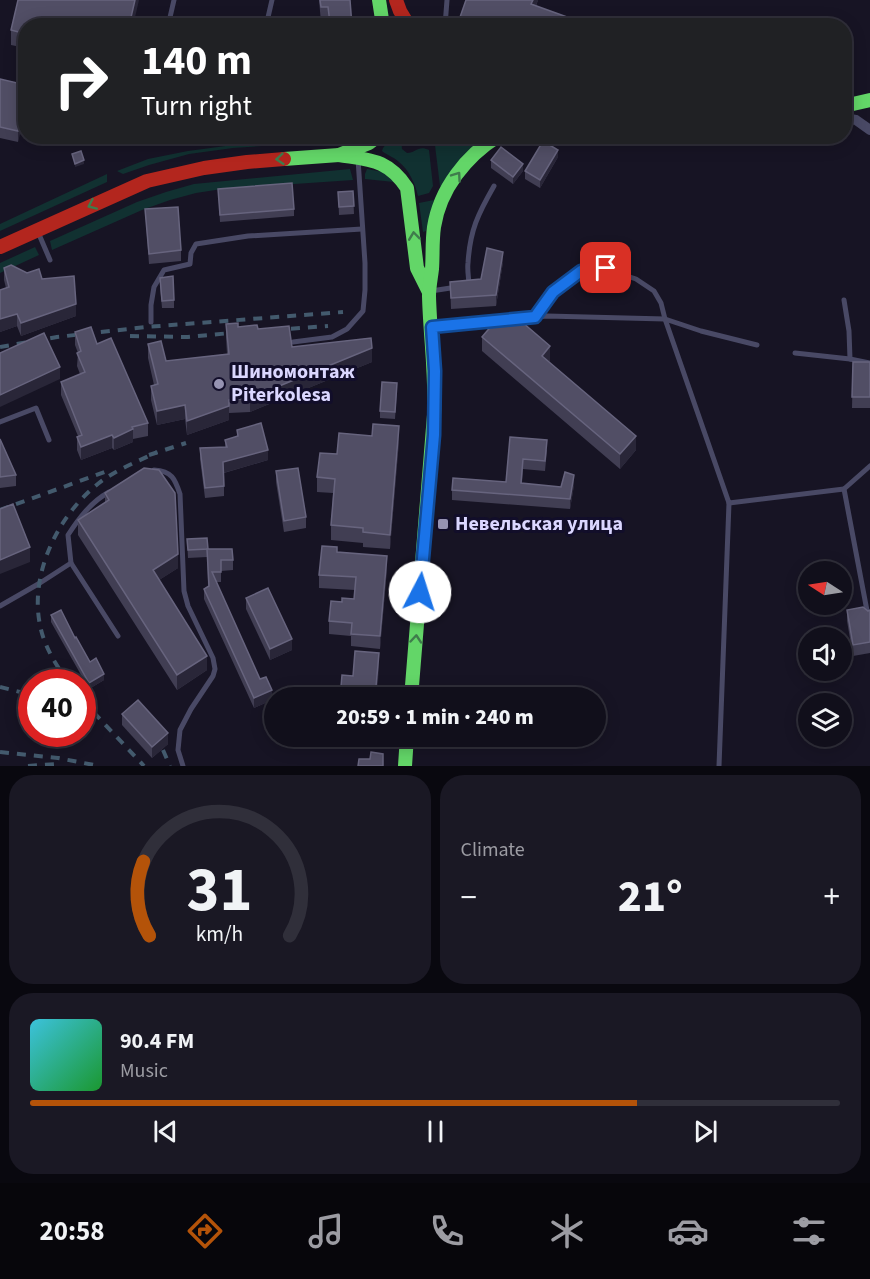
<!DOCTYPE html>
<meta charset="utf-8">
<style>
:root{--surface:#110f1b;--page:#1a1824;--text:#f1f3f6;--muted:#9c9ca3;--line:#302f3a;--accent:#b45309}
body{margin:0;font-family:"Source Sans 3",sans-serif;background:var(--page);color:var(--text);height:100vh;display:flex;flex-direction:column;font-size:22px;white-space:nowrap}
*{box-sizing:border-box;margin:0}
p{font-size:20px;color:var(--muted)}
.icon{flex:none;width:33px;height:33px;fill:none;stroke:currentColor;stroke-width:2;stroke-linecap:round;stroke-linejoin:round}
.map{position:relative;height:766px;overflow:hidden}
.side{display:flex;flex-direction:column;gap:9px;padding:9px;background:#09080f;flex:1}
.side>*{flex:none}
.top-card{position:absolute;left:18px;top:18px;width:834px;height:126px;border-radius:24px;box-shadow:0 3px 15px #0003,0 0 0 2px var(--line);background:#202124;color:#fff;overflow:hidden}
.needle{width:39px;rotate:282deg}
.fabs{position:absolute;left:798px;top:561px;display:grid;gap:12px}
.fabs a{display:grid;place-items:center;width:54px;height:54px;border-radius:50%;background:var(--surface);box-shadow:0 3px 15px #0003,0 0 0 2px var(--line);font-size:30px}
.speed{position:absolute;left:18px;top:669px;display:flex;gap:12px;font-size:30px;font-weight:700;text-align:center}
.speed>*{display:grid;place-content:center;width:78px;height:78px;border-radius:50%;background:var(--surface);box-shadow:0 3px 15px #0003,0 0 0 2px var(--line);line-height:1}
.speed .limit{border:9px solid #d22;background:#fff;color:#111}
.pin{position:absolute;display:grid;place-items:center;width:51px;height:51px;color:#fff;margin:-26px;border-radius:12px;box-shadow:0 3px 9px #0006}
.me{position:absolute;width:66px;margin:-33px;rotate:5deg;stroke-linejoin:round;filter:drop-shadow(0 0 4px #0008)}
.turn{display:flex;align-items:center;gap:21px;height:126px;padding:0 24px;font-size:27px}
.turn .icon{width:78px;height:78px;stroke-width:2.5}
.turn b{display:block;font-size:42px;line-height:51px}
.big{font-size:45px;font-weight:800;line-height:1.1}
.side .widget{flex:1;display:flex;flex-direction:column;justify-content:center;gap:9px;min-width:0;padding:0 21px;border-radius:24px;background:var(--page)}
.side .dial{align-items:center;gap:0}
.dial svg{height:156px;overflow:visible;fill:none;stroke:var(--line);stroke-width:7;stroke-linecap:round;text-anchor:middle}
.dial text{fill:var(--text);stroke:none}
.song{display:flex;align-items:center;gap:18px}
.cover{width:72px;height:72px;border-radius:9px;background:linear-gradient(135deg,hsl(190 70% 55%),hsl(130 70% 35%))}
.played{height:6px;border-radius:3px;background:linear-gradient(90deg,var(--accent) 75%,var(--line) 75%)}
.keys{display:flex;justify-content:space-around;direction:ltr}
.heat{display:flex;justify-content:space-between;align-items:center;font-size:33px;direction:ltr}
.side .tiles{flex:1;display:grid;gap:9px;grid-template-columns:1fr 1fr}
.widget:last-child{grid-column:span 2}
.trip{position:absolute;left:264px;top:687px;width:342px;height:60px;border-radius:30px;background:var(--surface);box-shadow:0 3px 15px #0003,0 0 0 2px var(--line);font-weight:800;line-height:60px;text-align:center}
.tab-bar{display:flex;height:96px;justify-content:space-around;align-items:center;background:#07060b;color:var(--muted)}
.tab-bar .icon{width:42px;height:42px}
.tab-bar .current{color:var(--accent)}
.tab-bar b{font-size:27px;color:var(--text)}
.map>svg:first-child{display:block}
.green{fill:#113131}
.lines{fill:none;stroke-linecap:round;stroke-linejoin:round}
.lane{stroke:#494965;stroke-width:5}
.street{stroke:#494965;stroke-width:10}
.fast{stroke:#63d668;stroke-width:14}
.jam{stroke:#b3261e;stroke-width:14}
.rail{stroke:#435a6d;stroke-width:4;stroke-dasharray:9 8;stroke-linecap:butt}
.wall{fill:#413e53}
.shaded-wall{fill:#292638}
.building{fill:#514e65;stroke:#67647e;stroke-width:1.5}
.oneway{stroke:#3f7c4c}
.route-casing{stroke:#114b97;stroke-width:15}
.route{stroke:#1a73e8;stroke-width:10}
.poi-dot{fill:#9693b2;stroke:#120e2a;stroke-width:2}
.labels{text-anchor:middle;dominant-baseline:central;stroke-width:6;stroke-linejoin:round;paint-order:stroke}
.poi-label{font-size:20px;font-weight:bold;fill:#dbd7ff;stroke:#120e2a;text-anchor:start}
</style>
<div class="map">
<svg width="870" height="766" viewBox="0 0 870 766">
<rect width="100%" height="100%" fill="#171424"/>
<!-- green -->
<g class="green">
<path d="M356,136l9,1 -11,3 -121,8 -44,6 -40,11 -26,9 -6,-3 31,-12 40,-8 45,-6z"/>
<path d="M392,137h35l-1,5 -11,1 -5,-4c-6,1 -9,4 -8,10l5,4c9,0 11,-8 22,-3l4,36 -4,7 -11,3c-3,-13 -9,-26 -19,-34 -5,-5 -12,-7 -17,-11l1,-3z"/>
<path d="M434,137h49l-42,50 -1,-1z"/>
<path d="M350,169l3,11 -131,9 -26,4 -26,7 -28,10 -90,40 -2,-9 87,-39 29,-10 28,-8z"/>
<path d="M367,169l16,3 11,10 -29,-3v-5z"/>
<path d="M107,174v8l-107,49v-7z"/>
<path d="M434,200l-8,31 -3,1 -4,-29z"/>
<path d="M35,247l4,8 -39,18v-10z"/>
</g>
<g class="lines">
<!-- lane -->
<g class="lane">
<path d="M168,26l6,-26"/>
<path d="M266,26l6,-26"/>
<path d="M445,26l2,-26"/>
<path d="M38,232l12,28"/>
<path d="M469,286c0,-7 -2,-16 -1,-23 2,-33 10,-49 26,-77"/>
<path d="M431,291l26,-4"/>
<path d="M844,300l5,31 1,28"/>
<path d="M535,317l18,-25 28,-21 25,-2 30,10 18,12 7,12 4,16 64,184 115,-14"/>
<path d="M151,322v-17l3,-18 10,-17 26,-6 1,-11 5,-9 52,-8 114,-7"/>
<path d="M433,327l114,-11 118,3 36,12 56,14"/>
<path d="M293,342l39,-5 15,-8 16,-18 2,-21v-27l-7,-104"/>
<path d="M795,353l55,6 20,4"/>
<path d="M0,422l36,-14 13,32"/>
<path d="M154,470c18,1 21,9 26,24l4,97 4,15 25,52 2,11 -2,7 -22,33 -11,21 -2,20 5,16"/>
<path d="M109,492c-18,10 -30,26 -41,43l3,28 47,73"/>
<path d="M0,606l40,-23 31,-20"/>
<path d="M868,616l-24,-127 26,-23"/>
<path d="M719,766l10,-263"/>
</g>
<!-- street -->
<path class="street" d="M844,118l12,2 14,10"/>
<!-- fast -->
<g class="fast">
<path d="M379,0l4,26"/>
<path d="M844,106l26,-6"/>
<path d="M339,155c31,5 49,4 68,33l10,80 12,24"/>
<path d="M284,159l55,-4 30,-12 9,-7"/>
<path d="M411,698l23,-283c2,-40 -4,-79 -5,-119 0,-9 2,-18 3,-27 1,-14 0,-28 2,-42 6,-38 32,-71 64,-91"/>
<path d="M405,766l2,-30"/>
</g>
<!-- jam -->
<g class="jam">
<path d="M396,0l4,11 9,15"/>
<path d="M0,247l147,-66 57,-13 43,-6 37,-3"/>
</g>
<!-- rail -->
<g class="rail">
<path d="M274,330l54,-4"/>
<path d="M130,336l58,1 53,-5"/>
<path d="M0,347l57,-10 89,-10 197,-15"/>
<path d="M149,455l37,-12"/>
<path d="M0,510l110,-40"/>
<path d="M69,682c-13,-16 -25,-36 -29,-57 -11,-53 20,-114 63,-145 17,-12 36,-19 54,-28"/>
<path d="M0,687l32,8"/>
<path d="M82,700l62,66"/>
<path d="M163,750l7,16"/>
<path d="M0,752l58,6 41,8"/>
<path d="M28,766l28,-2"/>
</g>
</g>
<!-- wall -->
<g class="wall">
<path d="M319,0h31l2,26h-23l-1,-5 -7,1z"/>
<path d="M538,0l-2,6 56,20h-133v-6z"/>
<path d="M26,26v22l-15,-3v-15z"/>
<path d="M0,79l26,6 -8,57 -18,-4z"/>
<path d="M204,136h32l-32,4z"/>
<path d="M558,157l-18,31 -15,-9v-8z"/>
<path d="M491,160l32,11 -10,13 -22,-16z"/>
<path d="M218,189l76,20v7l-74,6z"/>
<path d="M353,191l1,23 -15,1 -1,-23z"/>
<path d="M145,209l36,41v11l-32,3z"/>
<path d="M503,262l-7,44 -45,3 -1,-27 31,-3z"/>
<path d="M4,268l23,5 15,6 34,37 -55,20 -4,-10 -17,6v-42l6,-2 -2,-8z"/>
<path d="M160,286l14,14v8h-12z"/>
<path d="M226,324l12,3 20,2 34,18 80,15 -122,50 -21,1v7l-42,15 -2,-16 -28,6 -6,-25v-14l3,-1 -6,-27v-14l18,17 61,-7 -1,-16z"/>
<path d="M75,332l22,12 51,79v13l-15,3v3l-19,8 -2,-2 -31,12 -4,-10v-13l1,-1 -17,-41v-13l19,-8 -3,-8 1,-13 -3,-8z"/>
<path d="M482,337l68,23 -1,2 87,88 -16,19 -138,-118z"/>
<path d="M853,362h17v46h-18z"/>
<path d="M397,390l-2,29 -15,-1v-7z"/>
<path d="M237,430l31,30 -44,13v23l-19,2 -5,-39v-11l25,-1v-7l12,-3z"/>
<path d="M510,437l37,13 -2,21 -22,-2 -1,14 39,4 13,-2 -4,24 -118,-9v-10l54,-8z"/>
<path d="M0,439l16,36v11l-16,2z"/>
<path d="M399,441l-9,108 -27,-2v-4l-32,-3v-15l2,-32 -16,-1v-15l20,-23z"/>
<path d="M276,471l30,46v11l-22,4 -8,-50z"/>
<path d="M105,493l73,75 -19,12 48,90 -30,20 -99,-155v-15l27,-17z"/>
<path d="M187,539l46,21v10l-12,1v11h-5l44,97 12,21 -18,8 -50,-109v-10l4,-3 -1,-29 -19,1z"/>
<path d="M337,552l50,17 -7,80 -29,-3v-10l-22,-2v-13l13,-19 12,-3 1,-9 -36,-2v-13z"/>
<path d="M246,598l46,52 -22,10 -24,-51z"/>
<path d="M847,610l21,1 2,-1v43l-17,3 -6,-35z"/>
<path d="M51,615l24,23 15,24 14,18 -15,9 -38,-67z"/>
<path d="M122,714l46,30 -16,14 -30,-33z"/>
<path d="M348,736h25l-1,12 -24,-2z"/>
<path d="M479,736h18l-4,10 -14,-5z"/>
</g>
<!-- shaded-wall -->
<g class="shaded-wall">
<path d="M135,0h4l-6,26h-4z"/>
<path d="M533,0h5l-7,18v-14z"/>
<path d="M26,99v11l-8,32v-11z"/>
<path d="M558,150v7l-18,31v-8z"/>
<path d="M84,160v4l-9,3v-3z"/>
<path d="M523,164v7l-10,13v-7z"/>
<path d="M503,252v10l-7,44v-11z"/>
<path d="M76,304v12l-55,20v-13z"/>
<path d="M17,314v12l-17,6v-13z"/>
<path d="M550,346v14l-8,10v-14z"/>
<path d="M372,348v14l-122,50v-14z"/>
<path d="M60,367v12l-60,28v-12z"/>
<path d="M185,405v14l-28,6v-14z"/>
<path d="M229,406v14l-42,15v-14z"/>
<path d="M399,426v15l-9,108v-14z"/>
<path d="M133,429v13l-19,8v-12z"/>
<path d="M112,435v13l-31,12v-13z"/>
<path d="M636,436v14l-16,19v-15z"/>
<path d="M268,450v10l-45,13v-11z"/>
<path d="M574,475v10l-4,24v-10z"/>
<path d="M30,547v15l-30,12v-14z"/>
<path d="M178,554v14l-25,16v-14z"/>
<path d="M387,556v13l-7,80v-13z"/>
<path d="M292,639v11l-22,10v-11z"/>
<path d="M379,653v15l-2,30h-2z"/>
<path d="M207,656v14l-30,20v-15z"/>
<path d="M104,674v6l-15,9v-6z"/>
<path d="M272,690v10l-18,8v-10z"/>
<path d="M168,733v11l-16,14v-11z"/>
<path d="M494,736h3l-4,10v-7z"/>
</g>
<!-- building -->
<g class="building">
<path d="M18,0h117l-6,26h-103v8l-15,-4z"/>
<path d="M320,0h30l2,26h-13v-4l-9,1 -2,-16h-7z"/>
<path d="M466,0h67l-2,4 61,22h-79l-14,-6 -2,6h-22l-16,-6z"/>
<path d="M0,79l26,6v14l-8,32 -18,-4z"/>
<path d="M543,141l15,9 -18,30 -15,-9z"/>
<path d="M501,147l22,17 -10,13 -22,-17z"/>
<path d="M81,151l3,9 -9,4 -3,-10z"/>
<path d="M292,183l2,26 -74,6 -2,-26z"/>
<path d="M353,191l1,15 -15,1 -1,-15z"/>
<path d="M178,207l3,43 -32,4 -4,-45z"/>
<path d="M487,248l16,4 -7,43 -45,3 -1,-16 31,-3z"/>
<path d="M11,265l16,8 12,-4 3,10 32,-3 2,28 -55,19 -4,-9 -17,5v-29l9,-3 -5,-19z"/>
<path d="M173,276l1,24 -12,1 -2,-23z"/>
<path d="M515,316l35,30 -8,10 94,80 -16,18 -138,-117 16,-19 9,8z"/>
<path d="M238,323v4l19,-2 1,4 31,-3 3,21 79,-9 1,10 -122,50 -21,2v6l-42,15 -2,-16 -28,6 -6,-25 7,-2 -10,-40 13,-3 5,20 63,-7 -3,-30z"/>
<path d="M91,327l6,17 14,-6 37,85 -16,4 1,2 -19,9 -2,-3 -31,12 -4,-10 5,-2 -21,-53 24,-10 -8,-19 4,-2 -6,-19z"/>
<path d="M44,333l16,34 -60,28v-42z"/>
<path d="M853,362h17v35h-18z"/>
<path d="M382,382l15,1 -2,29 -15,-1z"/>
<path d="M261,423l7,27 -45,12 1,24 -19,2 -5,-40 27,-1 -2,-7 13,-4 -1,-6z"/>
<path d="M373,424l26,2 -9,109 -27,-3v-4l-32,-3 4,-46 -18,-2 3,-24 17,1 2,-21 33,3z"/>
<path d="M510,437l37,3 -2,21 -22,-2 -2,24 40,4 4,-15 9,3 -4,24 -118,-9 1,-12 53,4z"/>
<path d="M0,439l16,36 -16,2z"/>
<path d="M144,468l15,2 16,23 3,61 -25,16 54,86 -30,19 -99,-155 31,-20 -4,-7z"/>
<path d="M298,468l8,49 -22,4 -8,-50z"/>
<path d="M13,504l17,43 -30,13v-51z"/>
<path d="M207,538l1,11 -20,1 -1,-11z"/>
<path d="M322,546l15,1v5l50,4 -7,80 -29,-2 1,-11 -23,-2 2,-20 11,1v-4l12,1 2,-22 -37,-2z"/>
<path d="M207,549h25l1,11h-12v12h-9l48,107 6,-2 6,13 -18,8 -50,-109 5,-3z"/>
<path d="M268,588l24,51 -22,10 -24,-51z"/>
<path d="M863,607l5,4 2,-1v32l-17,3 -6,-35z"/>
<path d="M61,610l14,28 1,-1 14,25 6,-4 8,16 -15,9 -38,-68z"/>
<path d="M355,651l24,2 -4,45h-35l2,-23 11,1z"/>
<path d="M138,700l30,33 -16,14 -30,-33z"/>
<path d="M371,752l12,2v12h-25l1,-7h11z"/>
</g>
<!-- one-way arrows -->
<defs><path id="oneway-chevron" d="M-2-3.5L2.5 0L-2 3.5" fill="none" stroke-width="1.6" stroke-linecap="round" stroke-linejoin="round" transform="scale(1.5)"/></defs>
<g class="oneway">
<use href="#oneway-chevron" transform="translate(280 159) rotate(175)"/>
<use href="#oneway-chevron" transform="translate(457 176) rotate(-55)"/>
<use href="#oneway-chevron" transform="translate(92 205) rotate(156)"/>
<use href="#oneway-chevron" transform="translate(414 236) rotate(-97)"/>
<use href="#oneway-chevron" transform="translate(416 639) rotate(-85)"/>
</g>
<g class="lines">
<!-- route casing -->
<g class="route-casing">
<path id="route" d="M420,592l14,-157 1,-64 -3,-44 103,-10 18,-25 28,-21 25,-3"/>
</g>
<!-- route -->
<use href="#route" class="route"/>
</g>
<!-- markers -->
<g class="poi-dot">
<circle cx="219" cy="384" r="6"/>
<rect x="437" y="518" width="12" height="12" rx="3"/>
</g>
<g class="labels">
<!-- poi labels -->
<g class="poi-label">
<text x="231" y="372">Шиномонтаж<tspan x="231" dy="23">Piterkolesa</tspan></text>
<text x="455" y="524">Невельская улица</text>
</g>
</g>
</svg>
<div class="fabs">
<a><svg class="needle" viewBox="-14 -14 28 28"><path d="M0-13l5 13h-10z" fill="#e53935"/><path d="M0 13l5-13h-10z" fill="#9c9ca3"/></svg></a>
<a><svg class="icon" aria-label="sound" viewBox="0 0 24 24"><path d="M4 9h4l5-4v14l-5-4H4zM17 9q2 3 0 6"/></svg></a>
<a><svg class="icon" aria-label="layers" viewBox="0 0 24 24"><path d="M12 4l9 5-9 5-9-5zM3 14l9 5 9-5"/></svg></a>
</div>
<div class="speed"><div class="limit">40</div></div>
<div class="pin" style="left:606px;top:268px;background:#d93025"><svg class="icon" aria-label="arrive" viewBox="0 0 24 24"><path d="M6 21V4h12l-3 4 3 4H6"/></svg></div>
<svg class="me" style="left:420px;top:592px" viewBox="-20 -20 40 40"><circle r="19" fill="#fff"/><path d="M0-13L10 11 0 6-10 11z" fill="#1a73e8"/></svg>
<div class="trip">20:59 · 1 min · 240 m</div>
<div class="top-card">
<div class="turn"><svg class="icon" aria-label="right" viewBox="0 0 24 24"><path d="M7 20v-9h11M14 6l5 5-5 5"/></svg><div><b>140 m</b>Turn right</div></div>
</div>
</div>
<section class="side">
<div class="tiles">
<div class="widget dial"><svg viewBox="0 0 100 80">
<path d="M14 69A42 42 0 1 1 86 69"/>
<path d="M14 69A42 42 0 0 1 11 31" stroke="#b45309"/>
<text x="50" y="56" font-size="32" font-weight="700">31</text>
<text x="50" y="72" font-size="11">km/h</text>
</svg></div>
<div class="widget"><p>Climate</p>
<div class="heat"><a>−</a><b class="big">21°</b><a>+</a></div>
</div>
<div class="widget">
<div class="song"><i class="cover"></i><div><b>90.4 FM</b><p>Music</p></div></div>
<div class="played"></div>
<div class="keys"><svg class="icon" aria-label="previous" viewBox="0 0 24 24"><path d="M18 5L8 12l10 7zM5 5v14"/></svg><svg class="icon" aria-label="pause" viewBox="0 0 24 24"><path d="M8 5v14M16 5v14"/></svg><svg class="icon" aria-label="next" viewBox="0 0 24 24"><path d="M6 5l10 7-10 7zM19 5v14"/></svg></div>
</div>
</div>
</section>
<nav class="tab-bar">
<b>20:58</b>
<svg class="icon current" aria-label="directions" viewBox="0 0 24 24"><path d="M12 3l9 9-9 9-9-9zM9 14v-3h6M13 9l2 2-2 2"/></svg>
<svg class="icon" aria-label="music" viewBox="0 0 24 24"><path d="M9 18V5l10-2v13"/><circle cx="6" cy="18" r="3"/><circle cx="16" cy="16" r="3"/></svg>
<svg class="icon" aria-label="phone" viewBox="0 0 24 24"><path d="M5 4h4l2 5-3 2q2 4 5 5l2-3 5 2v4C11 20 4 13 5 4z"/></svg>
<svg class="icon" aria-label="climate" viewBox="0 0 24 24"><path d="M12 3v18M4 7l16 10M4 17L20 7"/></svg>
<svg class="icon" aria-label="car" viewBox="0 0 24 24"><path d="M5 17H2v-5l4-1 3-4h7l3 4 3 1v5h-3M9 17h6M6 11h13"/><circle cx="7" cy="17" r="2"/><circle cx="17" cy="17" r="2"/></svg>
<svg class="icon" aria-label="filters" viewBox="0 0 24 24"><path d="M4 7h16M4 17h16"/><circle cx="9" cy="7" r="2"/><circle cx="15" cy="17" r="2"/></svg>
</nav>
